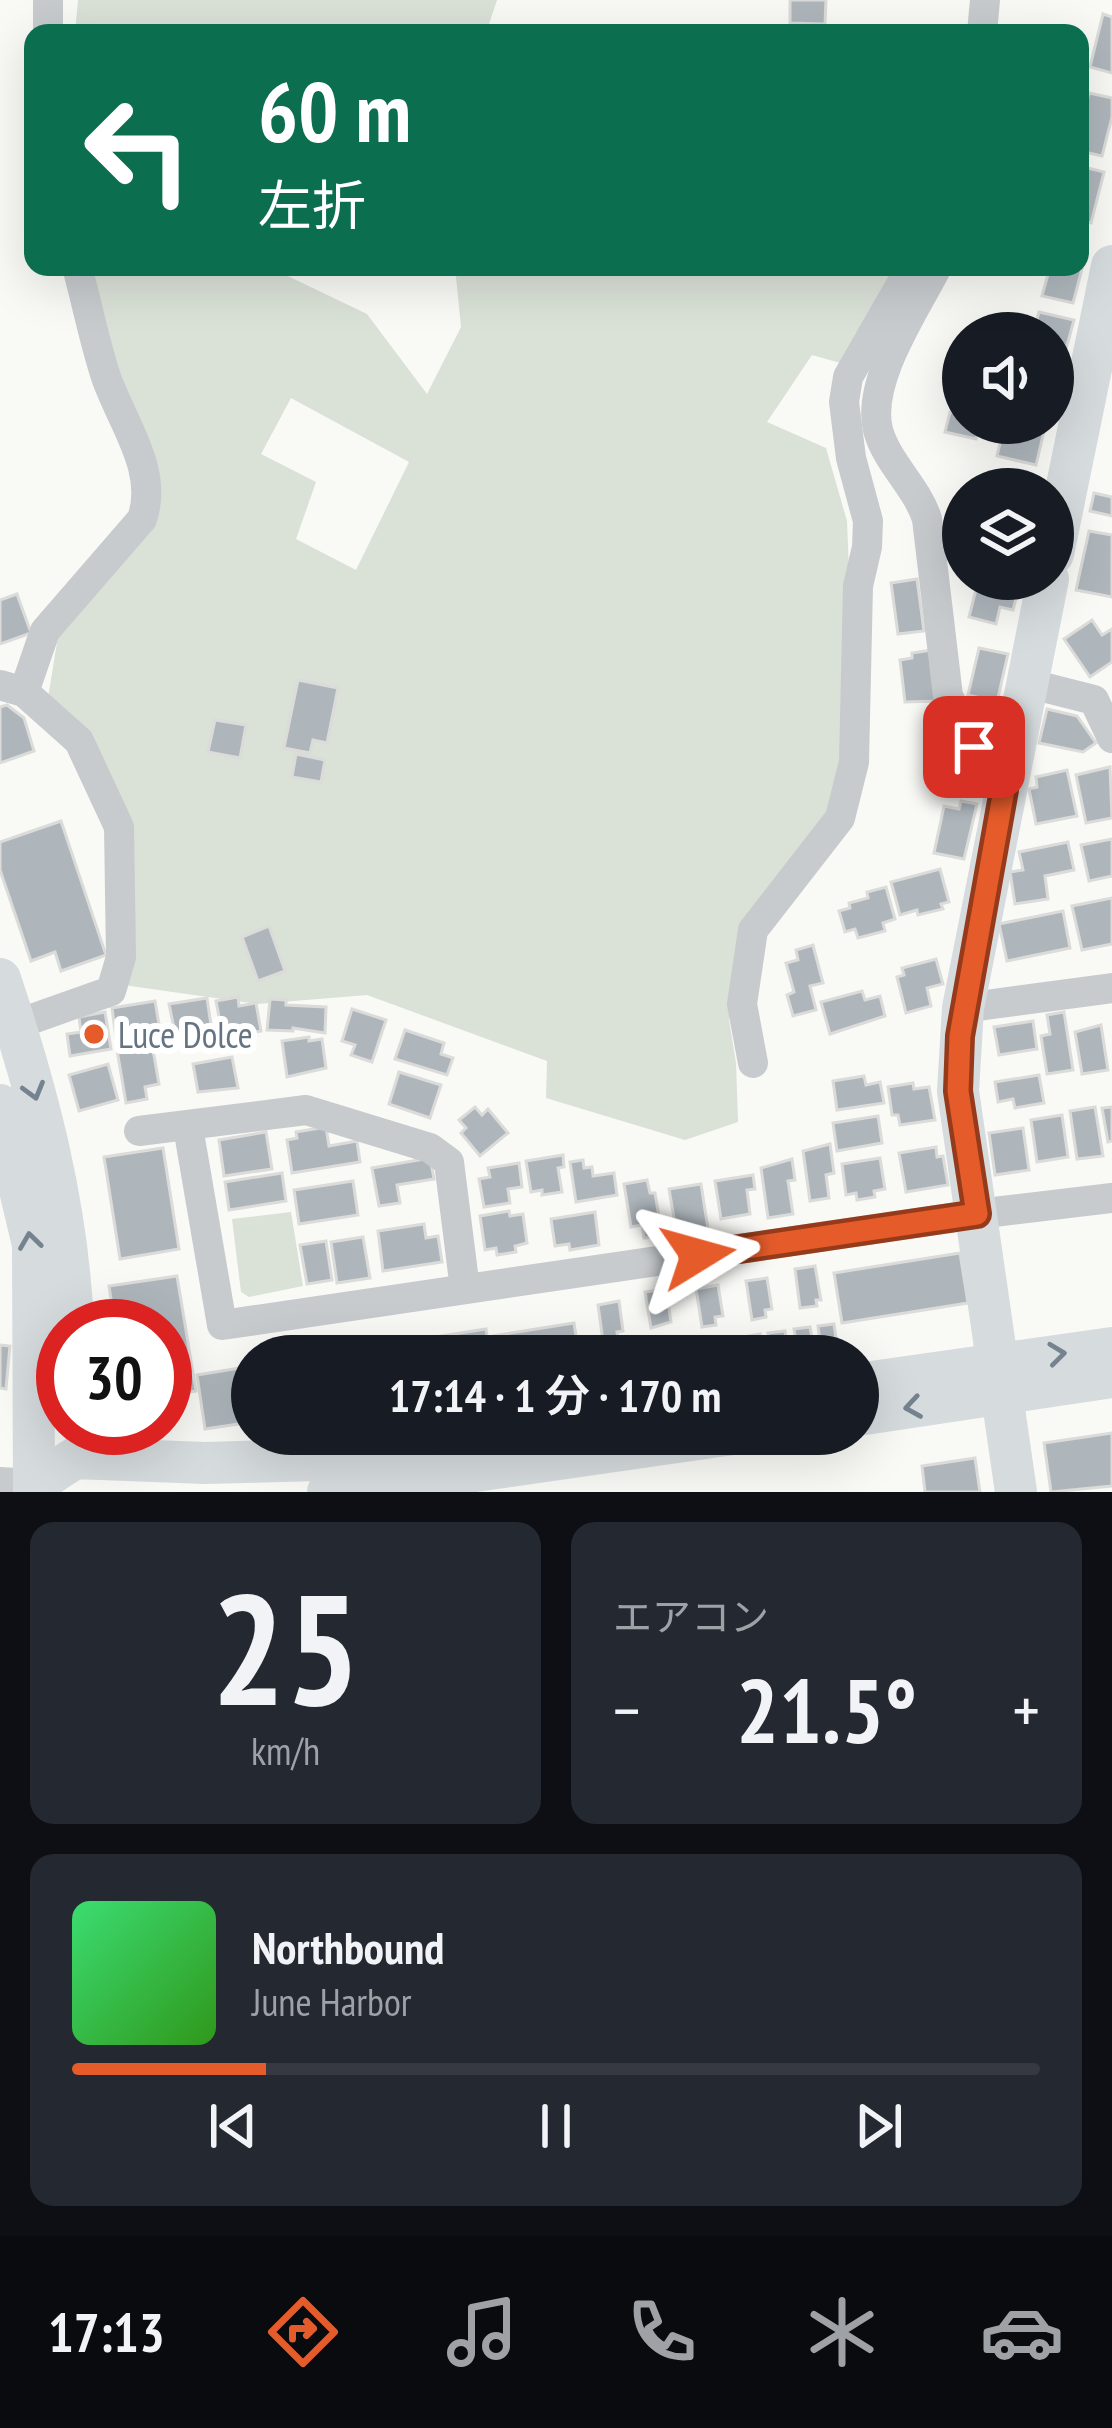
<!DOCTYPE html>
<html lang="ja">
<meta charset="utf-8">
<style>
:root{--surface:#171b24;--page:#242831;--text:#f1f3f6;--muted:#9ea1a6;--line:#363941;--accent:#e55b2a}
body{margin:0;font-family:"PT Sans Narrow","Noto Sans JP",sans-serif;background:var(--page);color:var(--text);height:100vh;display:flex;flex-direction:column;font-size:45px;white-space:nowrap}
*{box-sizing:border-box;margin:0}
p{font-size:39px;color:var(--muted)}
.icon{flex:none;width:66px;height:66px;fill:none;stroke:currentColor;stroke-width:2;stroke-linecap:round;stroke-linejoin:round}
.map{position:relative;height:1492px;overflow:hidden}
.panel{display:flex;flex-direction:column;gap:30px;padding:30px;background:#0d0f14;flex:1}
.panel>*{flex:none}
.top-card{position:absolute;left:24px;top:24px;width:1065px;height:252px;border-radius:24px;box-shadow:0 12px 48px #0002;background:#0b6e4f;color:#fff;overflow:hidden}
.controls{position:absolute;left:942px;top:312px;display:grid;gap:24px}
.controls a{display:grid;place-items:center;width:132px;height:132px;border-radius:50%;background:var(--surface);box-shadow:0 12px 48px #0002;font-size:60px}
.speed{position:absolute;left:36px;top:1299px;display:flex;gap:24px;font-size:60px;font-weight:700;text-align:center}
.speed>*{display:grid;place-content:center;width:156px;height:156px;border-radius:50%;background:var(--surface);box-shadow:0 12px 48px #0002;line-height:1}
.speed .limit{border:18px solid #d22;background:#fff;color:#111}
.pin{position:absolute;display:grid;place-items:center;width:102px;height:102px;color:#fff;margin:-51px;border-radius:24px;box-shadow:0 6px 18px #0006}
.me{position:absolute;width:132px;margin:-66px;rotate:82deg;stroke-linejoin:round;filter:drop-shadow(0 0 9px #0008)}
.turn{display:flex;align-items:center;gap:42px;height:252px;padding:0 36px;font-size:54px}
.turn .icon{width:156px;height:156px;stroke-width:2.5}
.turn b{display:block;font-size:84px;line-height:102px}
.big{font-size:90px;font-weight:600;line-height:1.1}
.panel .widget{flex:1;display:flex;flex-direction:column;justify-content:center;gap:18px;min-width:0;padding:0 42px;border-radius:24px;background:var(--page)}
.panel .dial{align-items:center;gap:0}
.dial b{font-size:156px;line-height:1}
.song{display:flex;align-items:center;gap:36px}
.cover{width:144px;height:144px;border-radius:18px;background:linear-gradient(135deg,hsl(140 70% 55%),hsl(110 70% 35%))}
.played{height:12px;border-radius:6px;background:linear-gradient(90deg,var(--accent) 20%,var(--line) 20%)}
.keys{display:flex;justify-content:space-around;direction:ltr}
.heat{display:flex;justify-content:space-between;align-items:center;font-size:66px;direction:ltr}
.panel .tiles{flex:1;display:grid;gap:30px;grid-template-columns:1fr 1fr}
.widget:last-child{grid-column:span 2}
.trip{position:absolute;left:231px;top:1335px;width:648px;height:120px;border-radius:60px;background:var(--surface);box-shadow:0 12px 48px #0002;font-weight:600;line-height:120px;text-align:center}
.dock{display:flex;height:192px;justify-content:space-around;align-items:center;background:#090b0e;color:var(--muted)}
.dock .icon{width:84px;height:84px}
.dock .on{color:var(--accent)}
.dock b{font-size:54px;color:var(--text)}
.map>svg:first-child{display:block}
.green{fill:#dae1d7;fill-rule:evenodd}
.building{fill:#aeb6bc;stroke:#dbdbd9;stroke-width:3}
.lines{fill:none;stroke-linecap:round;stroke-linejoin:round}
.street{stroke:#c7cbce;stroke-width:30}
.secondary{stroke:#d6dbde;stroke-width:42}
.oneway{stroke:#758390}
.route-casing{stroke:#953b1b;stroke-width:30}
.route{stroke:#e55b2a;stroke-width:21}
.poi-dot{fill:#e55b2a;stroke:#fff;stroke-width:4.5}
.labels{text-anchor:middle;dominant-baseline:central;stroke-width:12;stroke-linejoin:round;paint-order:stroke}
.poi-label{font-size:36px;fill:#647482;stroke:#fff;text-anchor:start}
</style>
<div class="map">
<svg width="1112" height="1492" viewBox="0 0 1112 1492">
<rect width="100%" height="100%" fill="#f9f9f6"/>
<!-- green -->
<g class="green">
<path d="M78,0h419l-11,33h-411z"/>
<path d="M85,267h184l98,47 60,80 34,-67 -6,-60h445l-56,97 -32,-9 -45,67 59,26 21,73 3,77 -5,158 -11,60 -88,115 -17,89 7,43 2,59 -53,18 -139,-42 1,-37 -180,-66 -110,9 -134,-19 2,-130 -77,-157 11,-68 83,-97 -33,-176zM291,398l118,64 -53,108 -60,-31 20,-57 -55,-28z"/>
<path d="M291,1212l12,74 -54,11 -8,-5 -9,-73z"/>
</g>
<!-- building -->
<g class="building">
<path d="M790,0h36l-1,24 -35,-1z"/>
<path d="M1103,14l9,3v56l-22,-6z"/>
<path d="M1089,93l23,5v19l-10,39 -22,-5v-24z"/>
<path d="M1080,166l24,6 -13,51 -11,-3z"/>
<path d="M1080,248l7,2 -14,53 -31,-7 8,-29h30z"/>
<path d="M1039,312l35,8 -8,29 -13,-3v-13h-32l2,-9 12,3z"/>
<path d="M960,406l3,17h33l-2,7 -15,-4 -3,13 -31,-7 5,-20 9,2z"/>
<path d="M1005,423l39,8 -8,34 -39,-9z"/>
<path d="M1094,493l18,4v19l-22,-5z"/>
<path d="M1089,531l23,4v62l-36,-7z"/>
<path d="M917,579l7,52 -26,3 -7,-51z"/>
<path d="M977,586l40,9 -4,15 -13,-3 -4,17 -27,-7z"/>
<path d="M17,594l14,39 -31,11v-44z"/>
<path d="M1092,620l10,15 10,-6v33l-22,15 -26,-38z"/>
<path d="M979,648l29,6 -11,48 -29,-7z"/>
<path d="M932,650l7,51 -34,1 -5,-42 12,-2v-5z"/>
<path d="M298,680l40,8 -11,55 -14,-3 -3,13 -26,-5z"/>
<path d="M7,705l17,13 10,33 -34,12v-56z"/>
<path d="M1047,709l30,7 19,27 -13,9 -44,-9z"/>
<path d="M215,720l31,5 -6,33 -32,-6z"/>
<path d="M949,726l28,56 -25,13 -26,-58z"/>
<path d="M296,754l29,6 -4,22 -29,-5z"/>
<path d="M1110,767l2,51 -26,5 -10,-48z"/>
<path d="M1067,770l10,46 -41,8 -7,-35 8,-2 -1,-10z"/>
<path d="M961,801l16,3 -13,55 -30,-6 10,-47 15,3z"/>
<path d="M61,821l45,134 -45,16 -6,-19 -24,9 -31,-91v-28z"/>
<path d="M1112,839v37l-23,5 -8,-36z"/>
<path d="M1068,842l6,28 -29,6 3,23 -33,5 -5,-32 13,-2 -4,-18z"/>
<path d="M940,869l9,33 -8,2 2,5 -25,6 -1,-5 -17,5 -9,-33z"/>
<path d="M886,887l9,32 -12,4 2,8 -27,7 -3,-9 -10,3 -6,-21 11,-3 -1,-5 19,-5 -1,-6z"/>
<path d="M1112,898v46l-30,6 -10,-44z"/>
<path d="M1063,911l7,37 -63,13 -8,-37z"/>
<path d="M269,926l16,45 -27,10 -16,-44z"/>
<path d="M813,945l10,38 -13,3 6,24 -23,6 -6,-21 7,-3 -8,-29 12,-3 -2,-10z"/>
<path d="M936,959l7,25 -16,4 4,18 -25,7 -9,-36 7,-2 -2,-7z"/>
<path d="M862,991l3,9 15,-4 5,20 -55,18 -9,-32z"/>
<path d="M238,997l1,9 17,-3 5,28 -38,7 -7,-37z"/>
<path d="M207,998l5,34 -36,6 -7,-34z"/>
<path d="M270,999l16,1v5l40,2 -1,26 -32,-5v3l-26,-1z"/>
<path d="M155,1001l5,29 -44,8 -4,-30z"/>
<path d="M352,1009l34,11 -14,42 -21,-7 4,-10 -13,-4z"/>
<path d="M105,1012l6,37 -41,7 -3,-22 14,-2 -2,-15z"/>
<path d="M1064,1012l9,58 -26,4 -6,-38 9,-2 -3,-19z"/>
<path d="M1033,1021l4,28 -38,6 -5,-28z"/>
<path d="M1101,1025l7,45 -26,4 -7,-42z"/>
<path d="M405,1030l39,13 -3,11 12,4 -6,17 -52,-16z"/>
<path d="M309,1037v4l13,-2 4,29 -39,9 -5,-36z"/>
<path d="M152,1044l7,40 -14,3 2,12 -21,4 -9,-53z"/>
<path d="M232,1057l6,31 -40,4 -5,-28z"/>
<path d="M108,1064l10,36 -39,11 -10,-36z"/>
<path d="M399,1072l42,13 -11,33 -41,-14z"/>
<path d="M1039,1075l5,28 -29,5 -2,-9 -15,3 -3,-20z"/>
<path d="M864,1076l2,9 14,-3 4,21 -47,7 -4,-29z"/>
<path d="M913,1083l1,6 15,-2 6,33 -35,5 -2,-10h-6l-4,-28z"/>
<path d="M475,1107l7,8 6,-6 20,24 -28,23 -19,-23 5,-5 -7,-8z"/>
<path d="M1095,1107l8,49 -26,3 -7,-48z"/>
<path d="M1112,1107v34l-4,1 -6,-34z"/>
<path d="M1062,1115l6,42 -31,5 -6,-42z"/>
<path d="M878,1116l4,27 -45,8 -4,-28z"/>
<path d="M326,1127l3,19 28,-5 3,21 -68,11 -5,-33 10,-2 -1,-6z"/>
<path d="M1023,1128l6,42 -34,5 -6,-42z"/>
<path d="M266,1132l6,37 -48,7 -5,-36z"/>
<path d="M830,1144l4,29 -8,2 3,23 -19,3 -7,-50z"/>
<path d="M936,1147l1,10 6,-1 5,29 -42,7 -7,-39z"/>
<path d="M163,1148l16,101 -59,10 -16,-102z"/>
<path d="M563,1155l1,12 -6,1 4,24 -20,3v-5l-11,2 -5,-31z"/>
<path d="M430,1158l4,21 -37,6 3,18 -21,3 -7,-38z"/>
<path d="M880,1158l5,31 -11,2 1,6 -18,3 -1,-7 -10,2 -4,-31z"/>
<path d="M792,1159l3,21 -7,1 5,33 -25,4 -7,-50z"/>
<path d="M583,1160l1,8 8,-1 1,9 21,-3 3,22 -41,7 -6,-40z"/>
<path d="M519,1163l3,24 -14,2 2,14 -26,4 -5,-28 11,-2 -2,-9z"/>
<path d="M282,1173l4,28 -57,9 -4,-28z"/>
<path d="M753,1175l2,14 -8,1 3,24 -29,5 -6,-38z"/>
<path d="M647,1180l3,13h5l7,43 -18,2 -2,-13 -11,2 -7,-43z"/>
<path d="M353,1181l5,34 -59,9 -5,-34z"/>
<path d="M701,1184l7,45 -21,4 -2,-10 -10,1 -6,-35z"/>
<path d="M509,1211l1,5 13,-2 4,29 -12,3 1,6 -19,3 -1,-7 -11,2 -5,-34z"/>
<path d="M595,1212l4,33 -29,5 -1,-6 -14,2 -4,-27z"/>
<path d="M424,1224l2,14 12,-2 4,26 -59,9 -5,-40z"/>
<path d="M363,1237l7,41 -33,5 -6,-41z"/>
<path d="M326,1241l6,39 -25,4 -7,-39z"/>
<path d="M960,1253l8,50 -126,20 -8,-50z"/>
<path d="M815,1266l6,34h-5l1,6 -17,2 -5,-39z"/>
<path d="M177,1276l19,115 -31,5v-70h-50l-6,-40z"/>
<path d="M767,1278l5,31 -7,1 1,7 -14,3 -6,-39z"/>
<path d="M718,1285l5,31 -8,1 1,8 -14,2 -6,-38z"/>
<path d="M666,1289l5,33 -20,6 -6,-36z"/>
<path d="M619,1301l4,30 -6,1 1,7 -15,2 -5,-36z"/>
<path d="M574,1323l5,33h-83l-3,-20z"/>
<path d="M834,1324l4,29 -16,2 -4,-29z"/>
<path d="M810,1327l5,29h-17l-4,-27z"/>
<path d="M486,1329l4,27h-85l-2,-14z"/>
<path d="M785,1331l4,25h-17l-4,-23z"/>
<path d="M760,1334l4,22h-17l-3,-19z"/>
<path d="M735,1337l3,19h-20l-3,-16z"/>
<path d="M710,1341l2,15h-20l-2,-12z"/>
<path d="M0,1345l10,1 -4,43 -6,-1z"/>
<path d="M252,1366v56l-47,7 -8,-54z"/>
<path d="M1112,1433v53l-61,6 -7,-49z"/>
<path d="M975,1458l5,34h-55l-3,-26z"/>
</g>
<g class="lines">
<!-- street -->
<g class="street">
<path d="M48,33v-33"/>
<path d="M982,33l3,-33"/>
<path d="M937,267c-22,43 -71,114 -59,163 9,33 39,57 49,89l21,177 26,51 30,43"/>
<path d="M1027,683l67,17 18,38"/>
<path d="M0,685l24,7 55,49 40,86 2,130 -10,34 -96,34"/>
<path d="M24,692l21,-61 97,-112c17,-49 -20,-96 -36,-142 -12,-36 -19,-74 -29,-110"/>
<path d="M963,1008l149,-20"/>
<path d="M753,1063l-11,-59 11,-74 87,-112 14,-56 4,-176 9,-39 1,-26 -17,-63 -7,-56 4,-25 63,-110"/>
<path d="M188,1127l34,198 755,-111 135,-16"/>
<path d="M139,1131l167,-21 124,38 19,14 16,127"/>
<path d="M0,1482l35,2"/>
</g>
<!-- secondary -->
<g class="secondary">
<path d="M1053,554l59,-288"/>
<path d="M0,979c38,114 68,227 73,347"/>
<path d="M0,1105l33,140 1,247"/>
<path d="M858,1384l254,-36"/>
<path d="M858,1415l254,-38"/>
<path d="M35,1484l40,-26 130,5 149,-4 165,-25"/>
<path d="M328,1492l405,-58"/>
<path d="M1016,1492l-58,-401 5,-83 85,-429"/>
</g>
</g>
<!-- one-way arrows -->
<defs><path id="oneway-chevron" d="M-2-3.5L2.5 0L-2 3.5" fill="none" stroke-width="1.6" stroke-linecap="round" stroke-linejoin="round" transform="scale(3)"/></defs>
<g class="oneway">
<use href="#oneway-chevron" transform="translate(34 1091) rotate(74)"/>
<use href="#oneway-chevron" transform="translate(30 1241) rotate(-98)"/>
<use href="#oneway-chevron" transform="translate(1057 1354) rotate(-7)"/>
<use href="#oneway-chevron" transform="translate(913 1407) rotate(171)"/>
</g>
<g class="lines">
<!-- route casing -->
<g class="route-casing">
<path id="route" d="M698,1255l279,-41 -19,-123 2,-55 44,-246 -30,-43"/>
</g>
<!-- route -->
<use href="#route" class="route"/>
</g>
<!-- markers -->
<circle class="poi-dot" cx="94" cy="1034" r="12"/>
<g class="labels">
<!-- poi labels -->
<g class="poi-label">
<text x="118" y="1034">Luce Dolce</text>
</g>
</g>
</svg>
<div class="controls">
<a><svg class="icon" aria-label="sound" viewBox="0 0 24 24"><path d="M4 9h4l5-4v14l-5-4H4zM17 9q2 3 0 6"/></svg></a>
<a><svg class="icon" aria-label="layers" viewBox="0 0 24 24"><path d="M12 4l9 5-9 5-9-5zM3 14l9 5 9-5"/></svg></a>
</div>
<div class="speed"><div class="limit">30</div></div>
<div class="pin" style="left:974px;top:747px;background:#d93025"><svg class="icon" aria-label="arrive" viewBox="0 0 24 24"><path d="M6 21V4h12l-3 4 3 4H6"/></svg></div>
<svg class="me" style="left:698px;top:1255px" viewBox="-20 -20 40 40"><path d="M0-17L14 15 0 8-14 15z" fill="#e55b2a" stroke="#fff" stroke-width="4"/></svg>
<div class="trip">17:14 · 1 分 · 170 m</div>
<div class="top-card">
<div class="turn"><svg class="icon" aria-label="left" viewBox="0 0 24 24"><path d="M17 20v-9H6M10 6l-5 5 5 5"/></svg><div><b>60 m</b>左折</div></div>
</div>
</div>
<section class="panel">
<div class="tiles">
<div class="widget dial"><b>25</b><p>km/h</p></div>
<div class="widget"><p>エアコン</p>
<div class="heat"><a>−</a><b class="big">21.5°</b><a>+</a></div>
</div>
<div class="widget">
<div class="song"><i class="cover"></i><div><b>Northbound</b><p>June Harbor</p></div></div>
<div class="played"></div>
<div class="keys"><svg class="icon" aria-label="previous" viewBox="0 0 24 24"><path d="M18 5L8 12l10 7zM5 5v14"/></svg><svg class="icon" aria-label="pause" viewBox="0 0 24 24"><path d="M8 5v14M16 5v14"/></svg><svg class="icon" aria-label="next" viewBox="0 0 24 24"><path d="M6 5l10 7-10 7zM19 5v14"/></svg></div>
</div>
</div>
</section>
<nav class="dock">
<b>17:13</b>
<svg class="icon on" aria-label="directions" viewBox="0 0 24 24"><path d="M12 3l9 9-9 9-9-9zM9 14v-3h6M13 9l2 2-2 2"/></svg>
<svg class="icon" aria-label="music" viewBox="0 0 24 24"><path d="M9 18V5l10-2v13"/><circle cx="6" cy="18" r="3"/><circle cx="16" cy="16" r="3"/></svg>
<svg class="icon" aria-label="phone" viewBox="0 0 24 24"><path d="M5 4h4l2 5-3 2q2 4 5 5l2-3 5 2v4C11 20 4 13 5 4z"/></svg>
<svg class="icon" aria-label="climate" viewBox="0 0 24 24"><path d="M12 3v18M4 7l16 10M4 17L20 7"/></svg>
<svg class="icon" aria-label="car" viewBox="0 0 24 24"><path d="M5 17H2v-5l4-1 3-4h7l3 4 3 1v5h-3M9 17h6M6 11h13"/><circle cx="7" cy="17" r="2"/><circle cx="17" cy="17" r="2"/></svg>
</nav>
